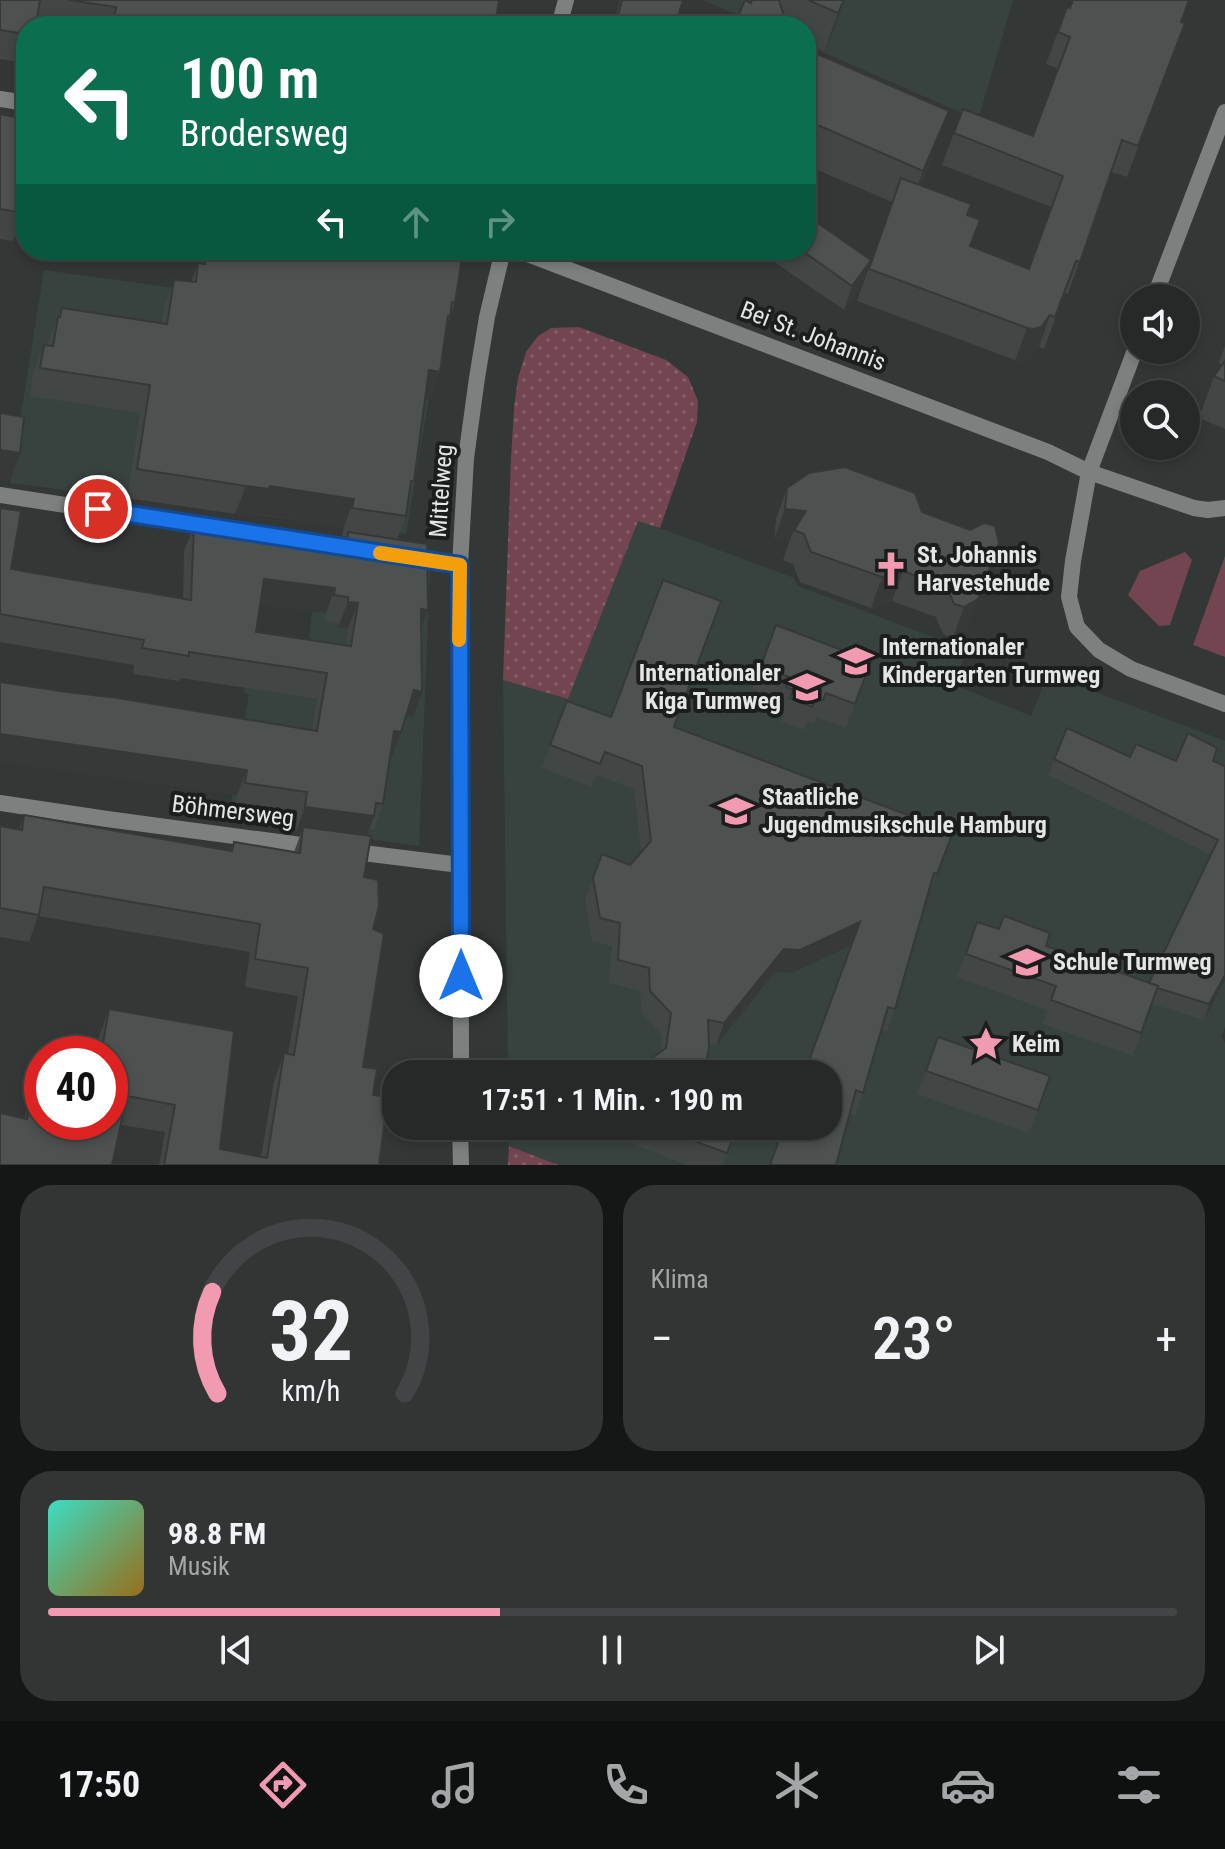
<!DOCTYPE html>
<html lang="de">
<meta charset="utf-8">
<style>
:root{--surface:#262928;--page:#323534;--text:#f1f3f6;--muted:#a4a6a8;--line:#424545;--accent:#f19ab2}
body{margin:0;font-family:"Roboto Condensed",sans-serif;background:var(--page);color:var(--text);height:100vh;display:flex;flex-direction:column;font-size:30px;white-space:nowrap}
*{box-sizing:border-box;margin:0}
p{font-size:26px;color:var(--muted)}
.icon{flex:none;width:44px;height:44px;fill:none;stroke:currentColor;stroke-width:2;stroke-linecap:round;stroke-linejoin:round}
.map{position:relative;height:1165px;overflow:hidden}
.side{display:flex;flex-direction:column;gap:20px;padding:20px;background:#151716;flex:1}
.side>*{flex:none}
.guide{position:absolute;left:16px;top:16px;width:800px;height:244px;border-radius:32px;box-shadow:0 4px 12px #0003,0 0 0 2px var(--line);background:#0b6e4f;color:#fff;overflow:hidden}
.buttons{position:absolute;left:1120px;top:284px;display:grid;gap:16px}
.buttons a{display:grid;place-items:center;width:80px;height:80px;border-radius:50%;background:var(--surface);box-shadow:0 4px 12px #0003,0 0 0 2px var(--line);font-size:40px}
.speed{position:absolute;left:24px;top:1036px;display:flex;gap:16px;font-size:40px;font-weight:700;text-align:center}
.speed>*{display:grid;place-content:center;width:104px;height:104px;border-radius:50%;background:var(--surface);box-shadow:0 4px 12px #0003,0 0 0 2px var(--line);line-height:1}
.speed .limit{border:12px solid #d22;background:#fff;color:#111}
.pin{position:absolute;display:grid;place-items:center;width:68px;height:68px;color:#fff;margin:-34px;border:4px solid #fff;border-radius:50%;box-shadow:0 2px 8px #0007}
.me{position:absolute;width:88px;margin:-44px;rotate:0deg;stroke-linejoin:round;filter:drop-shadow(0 0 6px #0008)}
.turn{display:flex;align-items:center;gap:28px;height:168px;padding:0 32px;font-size:36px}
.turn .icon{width:104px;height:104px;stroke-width:2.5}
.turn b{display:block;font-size:56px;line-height:68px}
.lanes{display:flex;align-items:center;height:76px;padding:0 32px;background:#0003;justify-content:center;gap:40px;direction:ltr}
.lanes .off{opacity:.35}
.big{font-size:60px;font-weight:600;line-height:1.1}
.side .widget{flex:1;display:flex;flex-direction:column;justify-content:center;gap:12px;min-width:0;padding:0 28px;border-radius:32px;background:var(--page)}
.side .dial{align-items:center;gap:0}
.dial svg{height:208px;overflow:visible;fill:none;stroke:var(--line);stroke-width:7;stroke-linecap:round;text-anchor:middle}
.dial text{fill:var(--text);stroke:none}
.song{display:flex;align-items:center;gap:24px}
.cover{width:96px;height:96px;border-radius:12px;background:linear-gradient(135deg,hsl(170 70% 55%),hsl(40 70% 35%))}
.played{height:8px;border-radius:4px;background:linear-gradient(90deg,var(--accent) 40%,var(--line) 40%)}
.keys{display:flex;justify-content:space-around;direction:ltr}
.heat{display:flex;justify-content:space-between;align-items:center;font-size:44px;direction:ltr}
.side .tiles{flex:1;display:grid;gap:20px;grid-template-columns:1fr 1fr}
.widget:last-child{grid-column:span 2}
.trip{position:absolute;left:382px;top:1060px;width:460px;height:80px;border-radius:32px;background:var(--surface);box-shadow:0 4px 12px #0003,0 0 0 2px var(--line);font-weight:600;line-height:80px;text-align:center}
.tabs{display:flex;height:128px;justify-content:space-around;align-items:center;background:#0f1010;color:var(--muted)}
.tabs .icon{width:56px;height:56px}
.tabs .on{color:var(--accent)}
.tabs b{font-size:36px;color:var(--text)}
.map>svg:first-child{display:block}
.built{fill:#384340}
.grass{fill:#724551}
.park{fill:url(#park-dots)}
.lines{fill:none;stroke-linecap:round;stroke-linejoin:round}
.minor{stroke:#7e8080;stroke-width:16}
.tertiary{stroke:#7e8080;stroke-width:16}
.wall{fill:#424645;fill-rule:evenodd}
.shaded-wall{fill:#363938}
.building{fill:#4d5150;stroke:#363938;stroke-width:2;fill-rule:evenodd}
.route-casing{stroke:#114b97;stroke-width:20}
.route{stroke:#1a73e8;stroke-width:14}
.slow{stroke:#f59e0b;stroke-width:14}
.labels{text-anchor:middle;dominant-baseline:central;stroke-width:8;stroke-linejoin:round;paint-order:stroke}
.street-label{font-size:24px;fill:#e3e6e5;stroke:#1c1e1d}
.poi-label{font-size:24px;font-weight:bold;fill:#e3e6e5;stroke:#1c1e1d;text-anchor:start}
</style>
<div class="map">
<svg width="1225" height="1165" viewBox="0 0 1225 1165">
<defs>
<pattern id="park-dots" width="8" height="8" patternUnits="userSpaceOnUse" patternTransform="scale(2)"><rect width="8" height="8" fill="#724551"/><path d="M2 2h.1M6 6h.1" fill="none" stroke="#86606a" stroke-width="1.8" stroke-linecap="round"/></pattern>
</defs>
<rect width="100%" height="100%" fill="#333736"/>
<!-- built -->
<g class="built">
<path d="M703,0h310l-35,120 -172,-75v-19h-44z"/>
<path d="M454,250l-48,284 -396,-51 34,-213 196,27z"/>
<path d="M638,520l156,58 4,8 169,64 -13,35 77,31 17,-42 177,67v286l-4,10 4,6v122h-667l-49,-19v-20h319v-52h-320l-5,-394 65,19z"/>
<path d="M318,557l112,14 -11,275 -191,-26 21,-126 -5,-1 9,-63 56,9z"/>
</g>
<!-- grass -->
<g class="grass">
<path d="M1185,552l7,8 -22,65 -11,1 -31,-31 12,-24z"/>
<path d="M1225,556v101l-32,-12z"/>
</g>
<!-- park -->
<g class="park">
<path d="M579,327l87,33 22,17 10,24 -1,21 -37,106 -22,-7 -70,178 -65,-19 8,-221 3,-51 4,-30 8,-26 12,-16 13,-8z"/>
<path d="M509,1146l49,19h-50z"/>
</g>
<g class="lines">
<!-- minor -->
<g class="minor">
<path d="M0,99l26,4"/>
<path d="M517,250l531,202 41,20 105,36 14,2 17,-2"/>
<path d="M1154,298l71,-186"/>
<path d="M1135,350l-46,122 -16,89 -4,36 8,30 22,23 32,19 94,35"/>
<path d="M0,495l358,55"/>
<path d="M405,557l55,8"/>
<path d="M0,803l107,16 209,28"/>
<path d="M347,851l113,14"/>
</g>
<!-- tertiary -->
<g class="tertiary">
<path d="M559,26l7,-26"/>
<path d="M461,1074l-1,-509 6,-107 11,-80 10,-61 16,-67"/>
<path d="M460,1126l1,39"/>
</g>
</g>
<!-- wall -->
<g class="wall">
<path d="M0,0h499l-4,26h-450l-9,-1 -10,1v32l-2,5 -24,-4z"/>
<path d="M620,0h63l-8,26h-62z"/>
<path d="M752,0h93l-21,51 -18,-8v-17h-72z"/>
<path d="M1067,7l118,16 -58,154 -16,-5 -43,122 -3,-1 -21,56 -5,-2 -10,11 -6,3 -8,-1 -158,-59 35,-99 -86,-37v-116l129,100 -15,36 47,30 3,32 59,22 22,-62 -109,-42 12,-32 79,3 26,-67 -13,-5z"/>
<path d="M21,108l5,1v91l-13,41 -13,-2v-125l17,3z"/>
<path d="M202,250h261l-8,53 -9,25 -6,44 -11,28 -4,-1 -11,82 -5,15 -3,20 -9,24 24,87 -8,90 -7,-1 -14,41h-2l-7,47 -9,26 -5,-1 -2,6 -3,42 9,52 -10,138 10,28 6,70h-220l6,-33 -44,-7 -97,-7 6,-15 80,19v-68h-14l3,-17 10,-28 111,140 41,8 13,-76 10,-28 4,1 10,-58 -53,-9 5,-35 -212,-36 -9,26 -29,-5v-111l19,3 5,-14 206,36 4,-9 60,10 7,-19 -5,-1 2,-14 -62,-9 1,-14 -237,-34v-79l312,48 5,-31 -136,-21 -2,3 -46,-7 1,-9 -134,-23v-134l11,61 172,29 1,-47 10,-25 141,26 4,-10h6l2,-5 -5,-1 2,-9 -84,-13 -2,3 -23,-3 -108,-16 13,-85 -110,-17 3,-23 11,-28h3l15,-37 100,15 2,-15 10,-28 17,2 7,-19h2zM260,605l66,8 -1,8 14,2 -1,4 10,1 -2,17 -90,-13z"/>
<path d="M757,250h49l65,10 -9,24 -18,26z"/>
<path d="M1225,346v83l-26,-11 15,-42 7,-10 -2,-4z"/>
<path d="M787,488l135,24 48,18 -3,99 -14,9 -10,-4 -7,-17 -44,-16 -21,7 -71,-26 -7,-18 -10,-4 7,-20 -16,-1 2,-20z"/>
<path d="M776,625l95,36 -25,67 -29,-11 -3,7 -7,-3 -3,9 -23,-9 3,-8 -7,-3 4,-10 -29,-11z"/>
<path d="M567,701l44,16 63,10 279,105 -25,65 -1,-1 -32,113 -8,22 -5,-1 -19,63 -8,23 -5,-2 2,-169 -60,28 -17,-1 -59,74 -7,-2 -49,8 2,-16 -20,-23 -2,-22 -31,-8 3,-37 -20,-5 -7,-41 17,-46 28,11 11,-13 -7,-63 -38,-14 -4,12 -50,-19z"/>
<path d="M1130,757l46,4h37l12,5v214l-21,40 -52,-16 -19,52 -90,-32 4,-14 -90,-33 20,-55 172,61 62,-128 -163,-80 6,-16z"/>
<path d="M938,1037l100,73 -9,23 -112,-39z"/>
<path d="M621,1126h116l-14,39h-35l-49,-18 -21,-11z"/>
</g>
<!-- shaded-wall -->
<g class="shaded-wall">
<path d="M844,0l-8,24 -12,27 14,-38z"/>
<path d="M949,111l-14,38 -26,60 14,-38z"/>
<path d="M871,260l-9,24 -18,26 8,-24z"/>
<path d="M1050,315l-11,32 -10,11 -6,3 -8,-1 12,-32z"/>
<path d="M429,370l11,2 -11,28 -10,-1z"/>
<path d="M0,450l20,3 -10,28 -10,-1z"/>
<path d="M246,486h24l84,13 -10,28 -84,-13 -2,3 -23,-3z"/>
<path d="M785,509l21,2 -12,19 -4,10 -16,-1z"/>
<path d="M999,543l-32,86 -14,9 11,-31z"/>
<path d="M903,571l-11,30 -21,7 11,-31z"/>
<path d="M264,579l71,9 -9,25 -71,-8z"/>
<path d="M348,602l10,1 -10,25 -10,-1z"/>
<path d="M421,609l7,1 -10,25z"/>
<path d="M414,690l8,2 -9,25 -8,-1z"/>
<path d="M394,731l7,1 -9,25h-7z"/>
<path d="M0,734l247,36 -10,25 -237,-34z"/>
<path d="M305,807l69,9 -9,25 -62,-14 -2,6 -5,-1z"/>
<path d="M860,922l-8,23 -60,28 -17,-1 -59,74 8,-23 60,-74z"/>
<path d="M1225,975v5l-21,40 5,-16z"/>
</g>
<!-- building -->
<g class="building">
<path d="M0,0h40l-4,26h-10v8l-26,-4z"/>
<path d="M69,0h430l-4,26h-382l3,-19z"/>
<path d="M622,0h61l-8,26h-60z"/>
<path d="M745,0l6,3 1,-3h27l8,26h-53z"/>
<path d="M808,0h36l-6,13z"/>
<path d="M1073,0h116l-8,22 4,1 -47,123 -16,-6 -42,122 -4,-1 -21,56 -5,-2 -9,12 -7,2 -7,-1 -158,-59 32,-91 70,26 -4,11 13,5 -10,26 59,23 34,-93 -109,-43 9,-24 70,27 37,-99 -12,-5 9,-25 3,1z"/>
<path d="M806,49l143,62 -26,60 -117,-51z"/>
<path d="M21,108l5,1v87l-3,17 -23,-4v-95l19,4z"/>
<path d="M806,215l65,45 -19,26 -51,-36h5z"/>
<path d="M207,250h256l-8,53 -3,-1 -2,14h-2l-8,56 -11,-2 -15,111h-3l-5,35 -54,-8 2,-9 -84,-13 -1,3 -23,-3 -109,-17 13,-84 -110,-17 4,-23 9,1 5,-29h2l2,-9 105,16 7,-44 22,2 2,-19 7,1z"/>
<path d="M1225,361v20l-11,-5z"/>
<path d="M0,413l24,4 -4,36 -20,-3z"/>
<path d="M845,467l70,26 7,19 48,18 14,-7 11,3 4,17 -21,56 -14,8 -10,-3 -7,-17 -44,-16 -21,6 -71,-25 -7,-18 -10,-4 12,-19 -21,-2 2,-21 22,-15z"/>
<path d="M0,508l21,3 -10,58 180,31 3,-74 40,7 48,5 56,15 1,-11h8l1,-10 79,12 1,66 -7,-1 1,83 -8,-2 -13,42 -7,-1 -11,73 -7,-1 -2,13 -69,-9 2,-15 -62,-9 2,-13 -247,-36v-52l67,10 51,6 199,33 10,-58 -138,-21v4l-47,-8 2,-8 -144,-26zM264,579l71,9 -1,7 14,2v5l10,1 -7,43 -95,-14z"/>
<path d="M663,580l58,21 -47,126 279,105 -16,42 -3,-1 -39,136 -7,-2 -25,86 -7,-3 -20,75h-66l14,-39h44v-52h-24l56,-152 -60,28 -16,-1 -60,74 -16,-3 1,28 -5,26h-67l2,-6 27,-20 5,-35 -21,-22 -1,-23 -31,-8 2,-37 -20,-5 -7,-40 9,-24 28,11 21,-24 -9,-75 -37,-14 -5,12 -50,-19 17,-44 44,16z"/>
<path d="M776,625l95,36 -16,43 -29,-11 -3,7 -7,-2 -4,9 -22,-9 3,-8 -7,-3 3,-10 -28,-11z"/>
<path d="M1067,728l63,29 6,-13 40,17 12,-28 29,15 -4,13 12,5v209l-16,29 -52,-16 1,-2 -9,-3 69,-143 -164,-81z"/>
<path d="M24,815l208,36 2,-9 66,11 3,-26 68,9 -7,41 14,3 1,26 -6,23 11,5 -21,133 14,2 -4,26 15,2 -9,68h-215l11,-60 -48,-9 -15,69h-112v-52l27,6 3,-16 12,2v17h68v-68h-9l8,-45 125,22 -14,118 47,9 17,-105 10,2 14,-87 -53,-9 5,-35 -216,-37 -5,28 -39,-7v-82l22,4z"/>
<path d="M1004,916l46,17 -4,13 112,40 -17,47 -90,-33 5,-14 -90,-32 11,-32 22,7z"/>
<path d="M938,1037l112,39 -12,34 -112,-39z"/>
<path d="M653,1126h84l-10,27z"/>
</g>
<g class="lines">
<!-- route casing -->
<g class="route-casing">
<path id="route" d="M98,509l362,56 1,411"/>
</g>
<!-- route -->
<use href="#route" class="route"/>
<!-- slow -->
<path class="slow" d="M380,553l80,12 -1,75"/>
</g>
<!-- icons -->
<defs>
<g id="church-bare" transform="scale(2.76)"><path d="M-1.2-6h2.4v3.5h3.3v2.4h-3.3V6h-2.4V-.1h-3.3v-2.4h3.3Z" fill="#f19ab2" stroke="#1c1e1d" stroke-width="2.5" paint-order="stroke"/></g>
<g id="school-bare" transform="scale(2.76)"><path d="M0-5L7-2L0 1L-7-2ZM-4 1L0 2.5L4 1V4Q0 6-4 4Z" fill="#f19ab2" stroke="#1c1e1d" stroke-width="2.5" paint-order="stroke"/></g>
<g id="sight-bare" transform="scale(2.76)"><path d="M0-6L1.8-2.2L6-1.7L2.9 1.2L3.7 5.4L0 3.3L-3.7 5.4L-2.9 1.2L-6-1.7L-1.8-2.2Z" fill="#f19ab2" stroke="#1c1e1d" stroke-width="2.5" paint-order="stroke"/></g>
</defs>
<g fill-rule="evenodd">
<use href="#church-bare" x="891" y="569"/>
<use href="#school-bare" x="856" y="661"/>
<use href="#school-bare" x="807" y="687"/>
<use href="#school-bare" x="736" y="811"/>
<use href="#school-bare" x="1027" y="962"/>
<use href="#sight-bare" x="986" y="1044"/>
</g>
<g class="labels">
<!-- street labels -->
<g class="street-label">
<text transform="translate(813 336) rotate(21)">Bei St. Johannis</text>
<text transform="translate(441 491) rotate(-86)">Mittelweg</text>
<text transform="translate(233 811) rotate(7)">Böhmersweg</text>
</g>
<!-- poi labels -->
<g class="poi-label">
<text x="917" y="555">St. Johannis<tspan x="917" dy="28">Harvestehude</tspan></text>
<text x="882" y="647">Internationaler<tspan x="882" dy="28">Kindergarten Turmweg</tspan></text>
<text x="781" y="673" text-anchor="end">Internationaler<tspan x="781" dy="28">Kiga Turmweg</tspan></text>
<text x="762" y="797">Staatliche<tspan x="762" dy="28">Jugendmusikschule Hamburg</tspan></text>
<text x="1053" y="962">Schule Turmweg</text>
<text x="1012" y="1044">Keim</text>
</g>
</g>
</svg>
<div class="buttons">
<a><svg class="icon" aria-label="sound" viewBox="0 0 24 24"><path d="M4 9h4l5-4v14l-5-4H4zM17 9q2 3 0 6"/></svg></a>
<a><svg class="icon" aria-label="search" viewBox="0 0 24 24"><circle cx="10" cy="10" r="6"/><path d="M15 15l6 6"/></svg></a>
</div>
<div class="speed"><div class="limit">40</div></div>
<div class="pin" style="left:98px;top:509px;background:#d93025"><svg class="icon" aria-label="arrive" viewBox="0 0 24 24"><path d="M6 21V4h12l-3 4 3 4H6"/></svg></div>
<svg class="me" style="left:461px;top:976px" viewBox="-20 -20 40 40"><circle r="19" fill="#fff"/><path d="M0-13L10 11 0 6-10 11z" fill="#1a73e8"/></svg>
<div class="trip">17:51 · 1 Min. · 190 m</div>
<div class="guide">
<div class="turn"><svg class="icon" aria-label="left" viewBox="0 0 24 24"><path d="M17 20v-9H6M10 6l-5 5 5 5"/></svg><div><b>100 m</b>Brodersweg</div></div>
<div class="lanes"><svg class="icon" aria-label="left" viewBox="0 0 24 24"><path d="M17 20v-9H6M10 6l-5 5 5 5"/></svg><svg class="icon off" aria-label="ahead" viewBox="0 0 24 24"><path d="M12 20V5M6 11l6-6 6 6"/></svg><svg class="icon off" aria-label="right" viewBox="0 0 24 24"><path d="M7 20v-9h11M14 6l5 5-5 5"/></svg></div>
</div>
</div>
<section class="side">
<div class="tiles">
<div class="widget dial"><svg viewBox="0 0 100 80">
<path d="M14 69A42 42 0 1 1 86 69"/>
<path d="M14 69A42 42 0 0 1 12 30" stroke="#f19ab2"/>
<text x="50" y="56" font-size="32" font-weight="700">32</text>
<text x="50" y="72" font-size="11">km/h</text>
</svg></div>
<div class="widget"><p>Klima</p>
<div class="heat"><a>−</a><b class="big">23°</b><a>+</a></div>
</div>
<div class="widget">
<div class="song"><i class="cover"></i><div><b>98.8 FM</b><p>Musik</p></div></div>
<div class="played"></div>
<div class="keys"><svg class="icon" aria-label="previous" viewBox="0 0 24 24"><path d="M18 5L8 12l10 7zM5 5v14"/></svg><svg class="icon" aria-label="pause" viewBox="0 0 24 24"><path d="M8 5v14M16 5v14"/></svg><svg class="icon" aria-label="next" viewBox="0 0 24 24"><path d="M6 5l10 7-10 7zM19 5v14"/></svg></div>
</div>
</div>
</section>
<nav class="tabs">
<b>17:50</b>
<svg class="icon on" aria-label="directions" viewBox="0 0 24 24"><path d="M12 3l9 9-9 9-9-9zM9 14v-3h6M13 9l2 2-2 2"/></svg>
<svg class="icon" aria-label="music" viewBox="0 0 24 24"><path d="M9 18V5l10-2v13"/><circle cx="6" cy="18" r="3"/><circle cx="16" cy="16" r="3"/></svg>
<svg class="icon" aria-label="phone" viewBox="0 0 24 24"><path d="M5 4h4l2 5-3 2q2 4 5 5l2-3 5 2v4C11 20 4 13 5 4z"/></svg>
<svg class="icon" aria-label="climate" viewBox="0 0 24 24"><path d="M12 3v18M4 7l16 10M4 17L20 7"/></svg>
<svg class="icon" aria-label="car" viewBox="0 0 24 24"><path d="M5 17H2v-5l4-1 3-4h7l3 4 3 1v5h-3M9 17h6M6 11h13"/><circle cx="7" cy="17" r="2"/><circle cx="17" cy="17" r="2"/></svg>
<svg class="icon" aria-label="filters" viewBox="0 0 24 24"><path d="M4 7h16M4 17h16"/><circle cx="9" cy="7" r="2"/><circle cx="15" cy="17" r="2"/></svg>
</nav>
